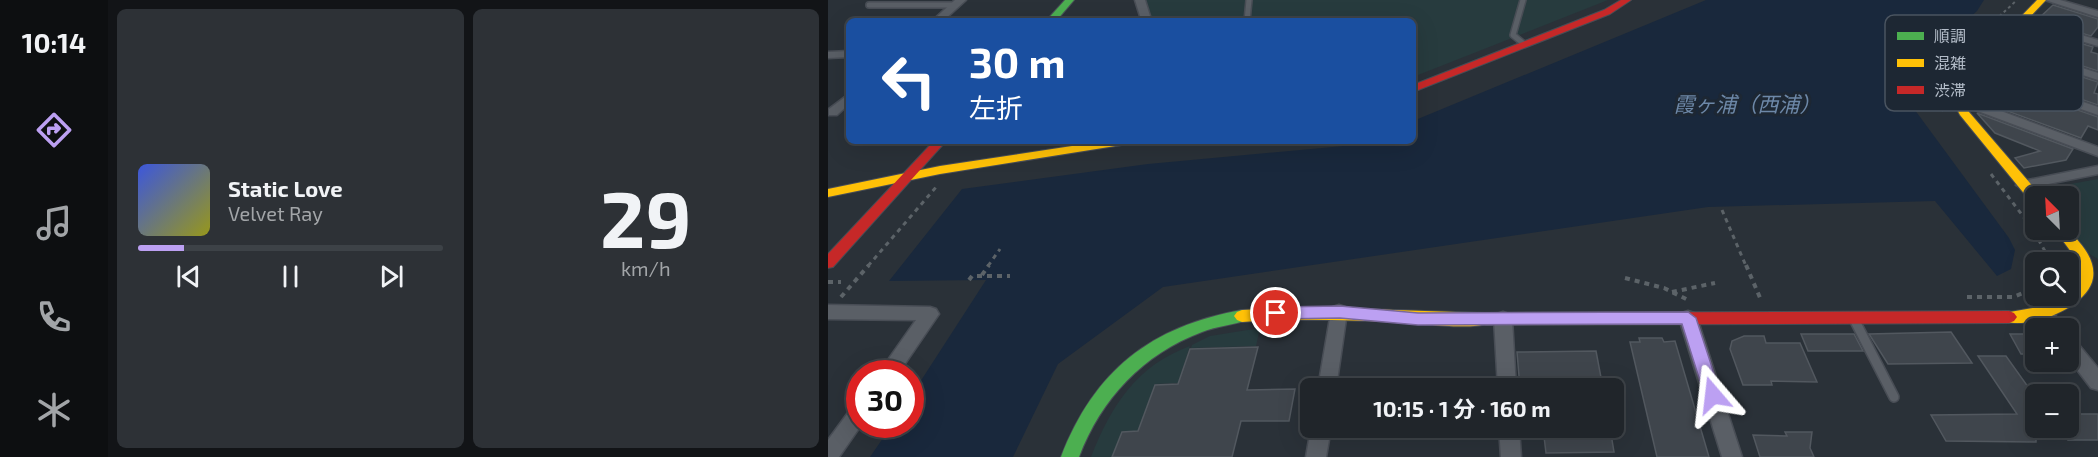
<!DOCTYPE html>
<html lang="ja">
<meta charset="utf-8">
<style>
:root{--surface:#20252a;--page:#2d3136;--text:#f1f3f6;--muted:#a2a5a8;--line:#3d4247;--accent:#bca0f2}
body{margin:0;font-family:"Exo 2","Noto Sans JP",sans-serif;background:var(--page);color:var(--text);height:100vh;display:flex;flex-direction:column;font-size:22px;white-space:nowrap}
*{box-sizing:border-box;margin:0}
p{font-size:20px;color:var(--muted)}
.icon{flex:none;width:33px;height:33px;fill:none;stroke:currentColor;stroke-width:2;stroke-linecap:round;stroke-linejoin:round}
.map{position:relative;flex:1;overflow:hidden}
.sheet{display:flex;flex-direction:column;gap:9px;padding:9px;background:#121417;width:720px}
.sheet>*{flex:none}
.guide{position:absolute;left:18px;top:18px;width:570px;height:126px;border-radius:9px;box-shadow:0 6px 24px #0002,0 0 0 2px var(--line);background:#1a4fa0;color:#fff;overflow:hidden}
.needle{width:39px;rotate:336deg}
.fabs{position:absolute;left:1197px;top:186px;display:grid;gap:12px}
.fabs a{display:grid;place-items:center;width:54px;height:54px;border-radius:9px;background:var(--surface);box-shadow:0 6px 24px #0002,0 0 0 2px var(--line);font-size:30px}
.speed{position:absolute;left:18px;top:360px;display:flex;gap:12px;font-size:30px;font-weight:700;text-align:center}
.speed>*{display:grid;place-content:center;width:78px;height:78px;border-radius:50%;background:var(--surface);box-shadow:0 6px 24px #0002,0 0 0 2px var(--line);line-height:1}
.speed .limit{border:9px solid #d22;background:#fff;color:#111}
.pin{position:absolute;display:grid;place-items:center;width:51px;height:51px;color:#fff;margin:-26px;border:3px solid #fff;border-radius:50%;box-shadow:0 2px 6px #0007}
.me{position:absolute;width:66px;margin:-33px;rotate:343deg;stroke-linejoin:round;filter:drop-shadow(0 0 4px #0008)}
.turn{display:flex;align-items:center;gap:21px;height:126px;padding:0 24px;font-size:27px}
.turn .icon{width:78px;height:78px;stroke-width:2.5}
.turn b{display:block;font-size:42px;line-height:51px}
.sheet .tile{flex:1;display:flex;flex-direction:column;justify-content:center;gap:9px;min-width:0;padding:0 21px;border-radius:9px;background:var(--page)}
.sheet .dial{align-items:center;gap:0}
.dial b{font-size:78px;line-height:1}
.song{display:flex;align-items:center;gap:18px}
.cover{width:72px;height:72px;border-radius:9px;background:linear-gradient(135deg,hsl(230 70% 55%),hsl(60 70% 35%))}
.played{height:6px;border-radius:3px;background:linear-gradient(90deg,var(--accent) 15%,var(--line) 15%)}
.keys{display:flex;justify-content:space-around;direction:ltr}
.sheet .tiles{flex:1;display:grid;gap:9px;grid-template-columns:repeat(2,1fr)}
.trip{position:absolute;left:472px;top:378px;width:324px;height:60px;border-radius:9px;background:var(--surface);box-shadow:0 6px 24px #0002,0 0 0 2px var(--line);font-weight:700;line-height:60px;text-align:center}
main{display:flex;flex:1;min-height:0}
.tabs{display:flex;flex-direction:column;width:108px;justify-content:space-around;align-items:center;background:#0d0f11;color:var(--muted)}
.tabs .icon{width:42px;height:42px}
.tabs .active{color:var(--accent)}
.tabs b{font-size:27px;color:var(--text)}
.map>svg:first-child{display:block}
.green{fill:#273b3e}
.water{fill:#19283c}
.building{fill:#3f454c;stroke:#52585f;stroke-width:1.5}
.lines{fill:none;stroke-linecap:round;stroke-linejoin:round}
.lane-far1-casing{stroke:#484d55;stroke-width:8}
.lane-casing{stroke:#484d55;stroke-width:12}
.street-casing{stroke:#484d55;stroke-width:3}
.fast-casing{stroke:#484d55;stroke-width:2}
.slow-casing{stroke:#484d55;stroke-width:2}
.jam-casing{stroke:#484d55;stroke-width:2}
.path-far2{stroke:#5c6368;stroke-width:2;stroke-dasharray:3 3;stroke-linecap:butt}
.path-far1{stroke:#5c6368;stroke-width:3;stroke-dasharray:4.5 4.5;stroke-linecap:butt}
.path{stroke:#5c6368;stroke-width:4;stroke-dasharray:5 5;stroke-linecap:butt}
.lane-far1{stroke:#5a5f66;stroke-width:5}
.lane{stroke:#5a5f66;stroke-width:9}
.street{fill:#5a5f66;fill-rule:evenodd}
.fast{fill:#4caf50;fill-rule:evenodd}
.slow{fill:#ffc107;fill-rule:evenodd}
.jam{fill:#c62828;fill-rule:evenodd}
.route{fill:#bca0f2;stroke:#7a689d;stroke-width:1.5}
.labels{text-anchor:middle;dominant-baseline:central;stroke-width:6;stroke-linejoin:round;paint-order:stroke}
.water-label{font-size:21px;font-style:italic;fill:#6d88a8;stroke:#1d2733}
.key{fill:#1d2733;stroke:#4a5460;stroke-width:1.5}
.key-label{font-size:16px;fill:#b4bdc9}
</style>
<main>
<nav class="tabs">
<b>10:14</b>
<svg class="icon active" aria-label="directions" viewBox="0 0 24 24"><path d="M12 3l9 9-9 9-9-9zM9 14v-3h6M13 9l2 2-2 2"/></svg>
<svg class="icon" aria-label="music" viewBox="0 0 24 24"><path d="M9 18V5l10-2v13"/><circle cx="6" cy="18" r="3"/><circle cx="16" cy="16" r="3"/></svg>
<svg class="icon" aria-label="phone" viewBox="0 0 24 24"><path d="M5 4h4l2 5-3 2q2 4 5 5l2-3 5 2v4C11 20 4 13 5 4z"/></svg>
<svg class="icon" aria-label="climate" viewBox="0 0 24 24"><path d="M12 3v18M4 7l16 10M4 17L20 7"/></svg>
</nav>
<section class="sheet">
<div class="tiles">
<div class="tile">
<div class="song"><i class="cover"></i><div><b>Static Love</b><p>Velvet Ray</p></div></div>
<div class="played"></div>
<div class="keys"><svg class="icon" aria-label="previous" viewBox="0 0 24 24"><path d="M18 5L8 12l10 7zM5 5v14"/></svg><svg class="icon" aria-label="pause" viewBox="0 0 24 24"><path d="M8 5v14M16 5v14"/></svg><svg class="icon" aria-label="next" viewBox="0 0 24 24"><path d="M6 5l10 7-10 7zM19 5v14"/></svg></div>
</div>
<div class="tile dial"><b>29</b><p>km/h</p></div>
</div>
</section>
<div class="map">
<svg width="1270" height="457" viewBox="0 0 1270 457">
<rect width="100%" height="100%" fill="#2a3138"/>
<!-- green -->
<g class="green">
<path d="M316,0h464l-195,77v-56h-266z"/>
<path d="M1270,179v80c-29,-16 -29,-33 -30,-63h-26l-2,-2 3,-5z"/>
<path d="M432,328l-4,18 -65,2 1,-3 18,-9z"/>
<path d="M362,346l-12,37 -23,1 -17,47 -16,1 -10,25h-21c20,-51 45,-91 99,-111z"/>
</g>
<!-- water -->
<path class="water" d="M878,0h278l-7,11 -69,63 -3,9 4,19 100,136 6,12 -4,19 -14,7 -62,-75 -227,6 -545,80 -105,77 -45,93h-143l22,-32 18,-1 1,-28 75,-116 -97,1 73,-92 186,-25 207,-19 9,-4h49v-20z"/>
<!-- building -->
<g class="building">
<path d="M1225,5l45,14v8l-7,9 -54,-16z"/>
<path d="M1201,28l64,19 -2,5 7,2v17l-83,-27z"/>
<path d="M1179,53l91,29 -4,11 4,1v11l-107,-37z"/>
<path d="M1154,77l116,40v13l-10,-4 -7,12 -112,-41 3,-3 -5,-2z"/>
<path d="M1149,113l96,36 -7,11 -42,8 -9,-10 25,-7 -45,-18z"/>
<path d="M1123,332l21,31 -84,1 -19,-30z"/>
<path d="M973,334h53l9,17h-55z"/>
<path d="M1182,334h22l4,5v15h-15z"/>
<path d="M916,336h20l2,7h34l17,39 -46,-1 1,4h-29l-13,-36 2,-8z"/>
<path d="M811,338h23l2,4 11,-1 34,116h-52l-27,-115h10z"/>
<path d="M430,347l-11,43 48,-1 -6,32h-48l-9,36h-120l10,-25 16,-1 17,-46 23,-1 12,-35z"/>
<path d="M768,351l7,37h-83l-3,-36z"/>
<path d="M1150,356h28l30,42v44l-90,-1 -15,-26 86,-1z"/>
<rect x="1240" y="414" width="30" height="26"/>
<path d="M715,428h67l4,24 -68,1z"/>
<path d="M957,432h27l-2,16 4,9h-54l-7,-22 34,1z"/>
</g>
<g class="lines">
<!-- lane-far1 casing -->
<g class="lane-far1-casing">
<g id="lane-far1">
<path d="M695,0l-10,35 11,9"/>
<path d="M41,5h87"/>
<path d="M419,21l2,-21"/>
</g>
</g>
<!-- lane casing -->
<g class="lane-casing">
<path id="lane" d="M1026,319l40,78"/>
</g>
<!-- street casing -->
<g class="street-casing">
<g id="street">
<path d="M127,0h11l-23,21h-11z"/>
<path d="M307,0h10l5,16 -2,5h-10l2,-5z"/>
<path d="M1217,0h15l38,11v6z"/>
<path d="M1193,17l77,23v6l-81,-24v-4z"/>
<path d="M1170,41l100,32v7l-104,-34 -1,-2z"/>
<path d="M21,51v6l-21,1v-6z"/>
<path d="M1146,65l124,42v8l-128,-45v-4z"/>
<path d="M21,94v10l-12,11h-8v-6z"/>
<path d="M1127,94l143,53v9l-147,-55v-6z"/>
<path d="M1270,166v8l-75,15 -7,-4 7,-4z"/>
<path d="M0,305l102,2 6,2 3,5 -41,60h-20l38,-54 -88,-1z"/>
<path d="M511,305l6,2 2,5 -11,76h-18l13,-76 2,-5z"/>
<path d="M1217,307l6,2 13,19h-17l-11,-14 3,-5z"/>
<path d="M860,311l6,2 3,5 45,139h-20l-43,-139 3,-5z"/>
<path d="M675,312l6,2 3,5 4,69h-18l-4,-69 3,-5z"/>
<path d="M1240,337l6,2 24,29v22l-7,-2 -23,-30z"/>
<path d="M32,404v20h2l-23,33h-11v-17l25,-34z"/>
<path d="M483,428h20l-5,29h-20z"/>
<path d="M671,428h20l2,29h-20z"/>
</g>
</g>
<!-- fast casing -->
<g class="fast-casing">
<g id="fast">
<path d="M237,0h9l-18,21h-10z"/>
<path d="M414,310l5,2 3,4 -3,4c-14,5 -30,6 -45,12 -59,22 -101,67 -123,125h-18c33,-86 90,-131 181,-147z"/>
</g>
</g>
<!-- slow casing -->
<g class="slow-casing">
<g id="slow">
<path d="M1209,0h9l-87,92 10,20 72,84h-5v7l-5,-1 -71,-87 -12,-23z"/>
<path d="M277,141h29l-6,3 -188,30 -112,23v-8l112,-23z"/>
<path d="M1240,229c12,14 28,29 25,49 -5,30 -64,52 -89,43l-3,-4 3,-4 40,-7 24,-10v-4l7,-6 3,-8 -1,-18 -22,-30z"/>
<path d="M475,307l183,6 5,2 3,4 -3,4c-21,7 -68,1 -92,-1 -52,-2 -104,-4 -157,0l-5,-2 -3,-4 3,-4 5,-2z"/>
</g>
</g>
<!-- jam casing -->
<g class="jam-casing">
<g id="jam">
<path d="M793,0h10l-21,14 -197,78v-7l191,-75z"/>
<path d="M106,141h12l-113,126 -5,1v-14z"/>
<path d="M1181,311l5,2 3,4 -3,4 -5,2 -523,2 -5,-2 -3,-4 3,-4 5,-2z"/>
</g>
</g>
<!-- path-far2 -->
<path class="path-far2" d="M1115,111l-11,-21 2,-13 83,-77"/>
<!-- path-far1 -->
<g class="path-far1">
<path d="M346,141l1,3 19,-3"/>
<path d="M316,144l19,-3"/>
<path d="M1163,174l41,54 19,34"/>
<path d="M894,210l24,56"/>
<path d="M40,266l69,-80"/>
<path d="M160,266l12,-17"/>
</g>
<!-- path -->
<g class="path">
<path d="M918,265l15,35"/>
<path d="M154,275l7,-10"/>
<path d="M797,278l39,10 24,12"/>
<path d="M141,280l3,-4h38"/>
<path d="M0,282h13"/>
<path d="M844,292l43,-9"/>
<path d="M13,297l28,-32"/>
<path d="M1139,297h46l23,-9"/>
</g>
<!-- lane-far1 -->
<use href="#lane-far1" class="lane-far1"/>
<!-- lane -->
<use href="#lane" class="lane"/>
<!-- street -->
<use href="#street" class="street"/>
<!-- fast -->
<use href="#fast" class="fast"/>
<!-- slow -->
<use href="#slow" class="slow"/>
<!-- jam -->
<use href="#jam" class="jam"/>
</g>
<!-- route -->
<path class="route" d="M512,306l78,7 270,-1 8,6 25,77 -2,5 -6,2 -7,-2 -24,-76 -264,1 -78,-7 -64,1 -8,-6 8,-6z"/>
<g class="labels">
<!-- water labels -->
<g class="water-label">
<text x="919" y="103">霞ヶ浦（西浦）</text>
</g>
</g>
<!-- legend -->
<rect x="1057" y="15" width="198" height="96" rx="9" class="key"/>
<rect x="1069" y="32" width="27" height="8" fill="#4caf50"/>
<rect x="1069" y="59" width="27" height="8" fill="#ffc107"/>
<rect x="1069" y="86" width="27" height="8" fill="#c62828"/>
<g class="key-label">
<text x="1106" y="42">順調</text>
<text x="1106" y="69">混雑</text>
<text x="1106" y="96">渋滞</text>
</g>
</svg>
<div class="fabs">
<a><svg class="needle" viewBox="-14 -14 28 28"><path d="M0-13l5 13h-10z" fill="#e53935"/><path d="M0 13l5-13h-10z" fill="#a2a5a8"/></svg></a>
<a><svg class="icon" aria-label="search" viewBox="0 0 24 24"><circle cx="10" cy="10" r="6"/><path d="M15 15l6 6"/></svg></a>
<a>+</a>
<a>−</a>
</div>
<div class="speed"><div class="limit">30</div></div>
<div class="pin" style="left:448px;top:313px;background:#d93025"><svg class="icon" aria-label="arrive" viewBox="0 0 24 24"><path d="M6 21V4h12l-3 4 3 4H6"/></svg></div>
<svg class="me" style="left:885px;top:395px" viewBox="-20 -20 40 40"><path d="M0-17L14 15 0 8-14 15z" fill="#bca0f2" stroke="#fff" stroke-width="4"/></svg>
<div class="trip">10:15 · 1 分 · 160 m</div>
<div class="guide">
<div class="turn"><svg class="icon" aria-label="left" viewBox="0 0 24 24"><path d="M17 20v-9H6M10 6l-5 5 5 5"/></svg><div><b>30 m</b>左折</div></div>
</div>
</div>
</main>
